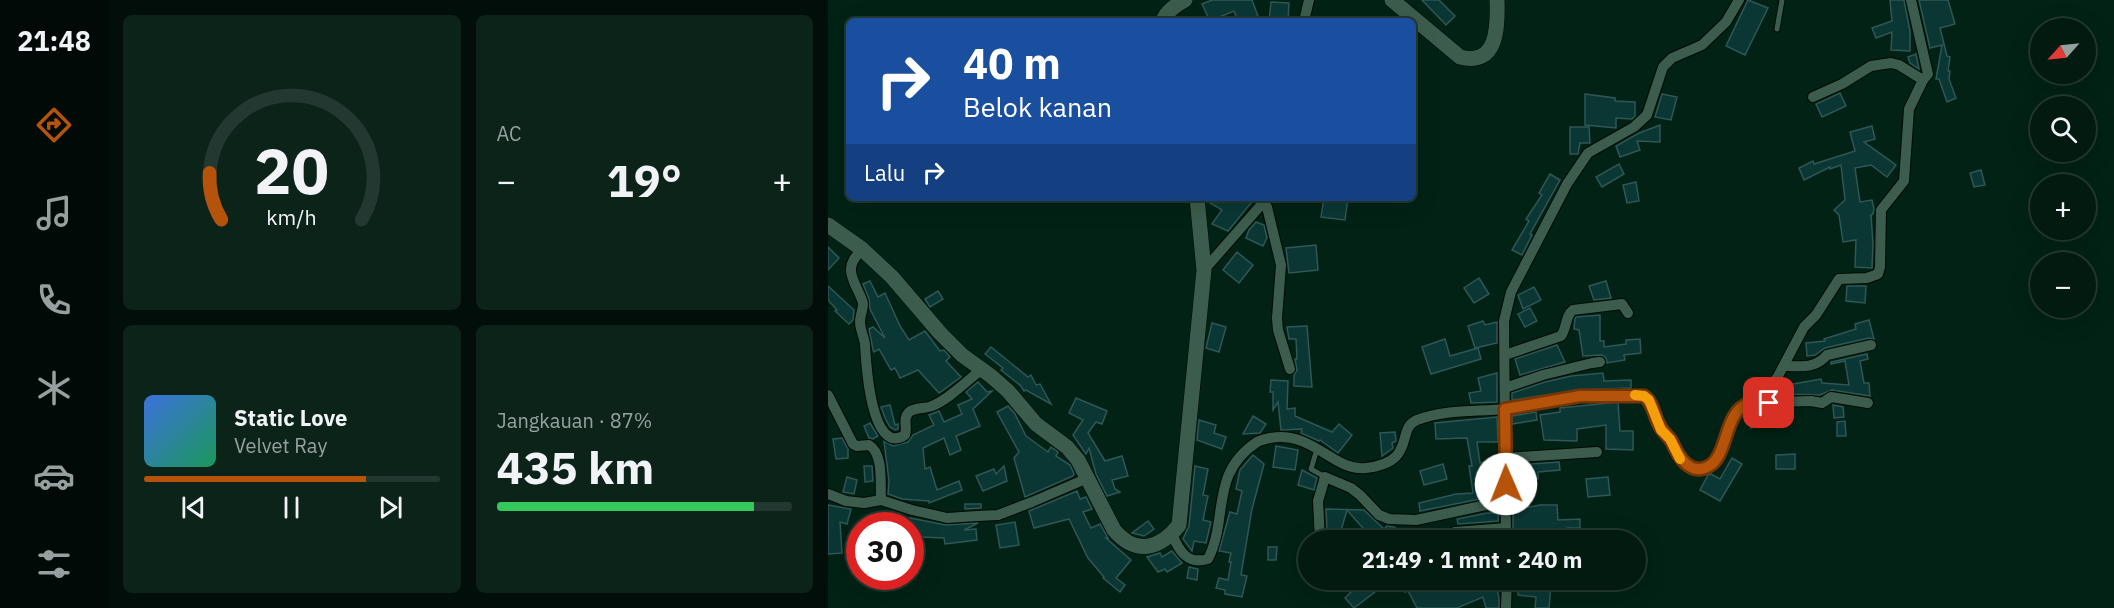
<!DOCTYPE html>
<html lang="id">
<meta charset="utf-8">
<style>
:root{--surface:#021a10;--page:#0c2319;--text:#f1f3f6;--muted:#96a19f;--line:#233830;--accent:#b45309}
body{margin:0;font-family:"IBM Plex Sans",sans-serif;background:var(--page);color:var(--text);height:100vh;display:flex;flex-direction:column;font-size:22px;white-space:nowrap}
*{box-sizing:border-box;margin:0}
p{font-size:20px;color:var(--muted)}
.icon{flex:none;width:33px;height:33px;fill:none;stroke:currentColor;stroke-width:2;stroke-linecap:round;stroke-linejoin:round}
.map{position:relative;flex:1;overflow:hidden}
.panel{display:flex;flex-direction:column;gap:15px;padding:15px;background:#010e09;width:720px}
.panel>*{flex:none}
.hud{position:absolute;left:18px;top:18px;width:570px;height:183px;border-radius:9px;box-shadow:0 6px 24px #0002,0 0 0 2px var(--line);background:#1a4fa0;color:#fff;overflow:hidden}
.needle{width:39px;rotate:243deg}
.fabs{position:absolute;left:1202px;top:18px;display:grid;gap:12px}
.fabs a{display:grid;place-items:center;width:66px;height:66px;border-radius:50%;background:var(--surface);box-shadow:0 6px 24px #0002,0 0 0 2px var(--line);font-size:30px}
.speed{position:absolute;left:18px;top:512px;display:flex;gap:12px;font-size:30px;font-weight:700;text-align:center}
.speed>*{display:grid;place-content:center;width:78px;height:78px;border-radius:50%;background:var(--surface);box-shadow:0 6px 24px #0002,0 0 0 2px var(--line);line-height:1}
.speed .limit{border:9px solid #d22;background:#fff;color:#111}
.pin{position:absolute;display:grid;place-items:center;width:51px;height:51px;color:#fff;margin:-26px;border-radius:12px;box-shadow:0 3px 9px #0006}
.me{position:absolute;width:66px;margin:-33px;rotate:359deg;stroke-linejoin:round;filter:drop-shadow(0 0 4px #0008)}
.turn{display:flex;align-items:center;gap:21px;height:126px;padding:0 18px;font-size:27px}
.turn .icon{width:78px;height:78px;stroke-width:2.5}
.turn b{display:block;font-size:42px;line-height:51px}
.then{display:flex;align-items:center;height:57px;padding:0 18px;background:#0003;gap:12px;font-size:22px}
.big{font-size:45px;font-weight:800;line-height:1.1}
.panel .card{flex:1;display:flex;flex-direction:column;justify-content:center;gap:9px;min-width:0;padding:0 21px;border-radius:9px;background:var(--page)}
.panel .dial{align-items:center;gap:0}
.dial svg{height:156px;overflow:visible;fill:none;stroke:var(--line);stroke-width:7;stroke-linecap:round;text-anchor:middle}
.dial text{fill:var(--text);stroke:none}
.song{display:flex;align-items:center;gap:18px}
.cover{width:72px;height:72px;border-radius:9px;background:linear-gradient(135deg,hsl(220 70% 55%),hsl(150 70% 35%))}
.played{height:6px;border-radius:3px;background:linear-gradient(90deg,var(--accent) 75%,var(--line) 75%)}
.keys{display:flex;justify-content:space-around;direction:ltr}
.heat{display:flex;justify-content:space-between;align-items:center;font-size:33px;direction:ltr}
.charge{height:9px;border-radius:4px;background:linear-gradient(90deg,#34c759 87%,var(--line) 0)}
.panel .tiles{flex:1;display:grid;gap:15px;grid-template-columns:repeat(2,1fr)}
.trip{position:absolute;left:470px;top:530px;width:348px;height:60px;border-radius:30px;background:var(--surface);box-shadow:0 6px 24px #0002,0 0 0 2px var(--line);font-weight:800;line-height:60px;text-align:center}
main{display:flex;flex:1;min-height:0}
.tab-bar{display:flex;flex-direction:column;width:108px;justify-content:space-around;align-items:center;background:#010a06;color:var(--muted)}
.tab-bar .icon{width:42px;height:42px}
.tab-bar .active{color:var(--accent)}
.tab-bar b{font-size:27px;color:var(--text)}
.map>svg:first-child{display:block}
.building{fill:#0a3734;stroke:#2e5755;stroke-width:1.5}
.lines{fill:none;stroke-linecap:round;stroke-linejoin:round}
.lane-casing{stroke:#000a03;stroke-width:7}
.street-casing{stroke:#000a03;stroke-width:12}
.secondary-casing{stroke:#000a03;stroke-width:16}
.lane{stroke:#3c5d4d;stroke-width:5}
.street{stroke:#3c5d4d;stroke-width:10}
.secondary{stroke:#3c5d4d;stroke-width:15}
.route-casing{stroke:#753606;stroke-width:15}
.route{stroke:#b45309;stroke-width:10}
.slow{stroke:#f59e0b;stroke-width:10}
</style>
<main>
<nav class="tab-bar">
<b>21:48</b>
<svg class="icon active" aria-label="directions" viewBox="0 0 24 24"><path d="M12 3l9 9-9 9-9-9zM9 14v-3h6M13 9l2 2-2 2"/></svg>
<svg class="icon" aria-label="music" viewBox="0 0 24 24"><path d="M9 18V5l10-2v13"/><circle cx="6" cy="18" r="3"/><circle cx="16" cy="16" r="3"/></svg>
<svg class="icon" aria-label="phone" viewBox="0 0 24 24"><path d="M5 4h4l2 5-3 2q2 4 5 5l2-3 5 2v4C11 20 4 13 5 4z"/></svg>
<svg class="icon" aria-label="climate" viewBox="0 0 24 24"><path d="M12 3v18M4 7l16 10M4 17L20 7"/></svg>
<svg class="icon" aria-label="car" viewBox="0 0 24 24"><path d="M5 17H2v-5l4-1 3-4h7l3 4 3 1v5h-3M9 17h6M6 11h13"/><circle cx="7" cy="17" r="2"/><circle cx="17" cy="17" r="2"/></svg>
<svg class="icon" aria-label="filters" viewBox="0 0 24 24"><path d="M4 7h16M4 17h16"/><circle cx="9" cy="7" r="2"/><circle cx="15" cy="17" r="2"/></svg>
</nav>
<section class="panel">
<div class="tiles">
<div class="card dial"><svg viewBox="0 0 100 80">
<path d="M14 69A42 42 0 1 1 86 69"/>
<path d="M14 69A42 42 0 0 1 8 45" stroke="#b45309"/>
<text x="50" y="56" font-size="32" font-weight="700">20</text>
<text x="50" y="72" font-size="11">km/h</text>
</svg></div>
<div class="card"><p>AC</p>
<div class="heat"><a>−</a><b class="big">19°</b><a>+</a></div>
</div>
<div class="card">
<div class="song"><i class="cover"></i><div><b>Static Love</b><p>Velvet Ray</p></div></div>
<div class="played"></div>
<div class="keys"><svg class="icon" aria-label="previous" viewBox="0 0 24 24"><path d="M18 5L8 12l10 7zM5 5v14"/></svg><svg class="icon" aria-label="pause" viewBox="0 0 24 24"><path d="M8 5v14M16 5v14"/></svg><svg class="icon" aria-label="next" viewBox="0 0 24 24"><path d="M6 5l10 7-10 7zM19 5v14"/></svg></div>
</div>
<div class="card"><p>Jangkauan · 87%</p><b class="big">435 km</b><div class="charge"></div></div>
</div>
</section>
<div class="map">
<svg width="1286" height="608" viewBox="0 0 1286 608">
<rect width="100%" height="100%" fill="#022215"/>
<!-- building -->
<g class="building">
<path d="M384,0h40l6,16 -20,5 -4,-10 -24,10 -8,-17z"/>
<path d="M594,0h17l16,16 -9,9z"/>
<path d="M920,0l20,8 -23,47 -19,-9z"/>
<path d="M1062,0h14l6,31v20l-19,-1 1,-18 -16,6 -4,-10 20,-7z"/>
<path d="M1091,0h29l7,24 -15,4 7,28 3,1 -2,14h2l-1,8 7,19 -9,4 -8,-23h-3l6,-34 -12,3z"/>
<path d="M443,2l18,1 -1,18h-19z"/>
<path d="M1088,54l3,15 -9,-6 -2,-6z"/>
<path d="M1012,93l6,13 -24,11 -6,-13z"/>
<path d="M757,94l30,4v3l20,1v14l-3,3 -16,-1v10l-31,-3z"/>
<path d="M834,94l15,3 -6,23 -16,-3z"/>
<path d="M832,125v17l-23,-1 3,9 -20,7 -4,-11 23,-13z"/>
<path d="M1044,126l3,13 -11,3 32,23 -9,12 -16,-12 -16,3 5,34 12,-2 2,9 -1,5 -2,1 2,29 -1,24 -17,-1 1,-27 -13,2 -4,-27 -5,-5 11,-10 -4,-35 -11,4v-2l-26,13 -5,-12 14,-7 1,3 41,-13 -5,-19z"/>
<path d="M742,127h19l1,16h-10l-2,11h-8z"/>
<path d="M791,164l5,10 -22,13 -6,-10z"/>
<path d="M1153,170l4,15 -11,2 -4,-14z"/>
<path d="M722,174l10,6 -30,54 2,1 -10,20 -10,-5 17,-29 -3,-2 16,-24 -3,-2z"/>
<path d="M808,182l3,19 -12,2 -4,-18z"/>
<path d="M379,198h48l-27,33 -16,-7 10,-14 -15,-9z"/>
<path d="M496,198h24l-3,22 -24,-3z"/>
<path d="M428,222l8,3 3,13 -4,8 -17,-8 3,-8z"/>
<path d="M488,245l2,25 -29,3 -3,-25z"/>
<path d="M0,247l11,11 -11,12z"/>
<path d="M409,252l16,13 -14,18 -16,-13z"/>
<path d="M651,278l10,16 -15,9 -10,-15z"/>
<path d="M42,281l8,16 7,-4 15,33 9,14 16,-9 15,20 4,-1 6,7 -4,4 15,16 -22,16 -21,-23 -18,8 -5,-10 -4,2 -12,-21 -5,3 -1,-2 -4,-21 4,-2 12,11 -15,-29 -1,-10 -6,-15z"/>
<path d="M778,281l5,17 -17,2 -5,-14z"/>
<path d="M0,286l26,24 -1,10 -4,4 -14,-13 2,-1 -9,-10z"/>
<path d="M1019,286h19l-1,17 -19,-2z"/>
<path d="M706,287l7,13 -18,9 -5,-14z"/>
<path d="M110,291l5,8 -13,8 -5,-8z"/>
<path d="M702,308l7,13 -12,6 -7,-13z"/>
<path d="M772,315v26h4v6l22,-3v-4l14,-1 1,14 -17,2 1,5 -18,3 -1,-5 -4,-3 -19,1 -4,-26 -5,-1 1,-10 1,-2z"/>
<path d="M1041,320l5,19 -5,-1 -44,10 -10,7 -8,1 -1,-13 19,-2 -1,-2 32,-10 -1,-5z"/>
<path d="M655,321l2,4 12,-3v21l-22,5 -7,-22z"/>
<path d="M384,323l14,4 -7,25 -13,-4z"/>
<path d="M479,326l5,61 -18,-1v-11l3,-5 -2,-11h2l-1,-20h-7l-2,-12z"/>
<path d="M617,339l5,17 28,-8 3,11 -50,15 -9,-27z"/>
<path d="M729,345l8,17 -45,13 -5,-16z"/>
<path d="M163,347l37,30 3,-2 5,10 4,-1 11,20 -25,-14 -2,1 -3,-5 -20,-16 2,-2 -18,-14z"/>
<path d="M1039,354l1,5 -8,2 4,22h5l1,13 -38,-6 -12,5 -37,-1 -1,-8 28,-5 11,-2 1,4 27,2 -4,-24 -14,3v-2z"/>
<path d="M669,373v29l-26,1 -2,-10 12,-2 -3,-13z"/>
<path d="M775,373l1,8 27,-1v8l-52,2 -67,10v-7l33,-11 26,-6z"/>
<path d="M443,380l17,1 -1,28 8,-1v8l37,16 7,-8 13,11 -14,18 -18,-13 -1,1 -18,-8 1,-4 -21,1 -3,-28 -5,8v-18h-3z"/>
<path d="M150,382l9,10 5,-1 -19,18 7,17 -24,10 5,14 -11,5 -6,-17 -21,10 2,21 5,-2 7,23 22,-9 3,9 -33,13v-2l-27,-2 -14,-5 1,-13 -5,-40 9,5 15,-4 5,-7 21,-10 -5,-10 10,-4 5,11 18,-8 -4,-9 14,-6 -6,-7z"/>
<path d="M248,398l31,13 -5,13 -6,-2 -8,11 17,28 17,-5 6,20 -16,4 3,9 5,3 -13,4 -11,-22 -7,-26 -3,6 -13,-19 10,-15 -14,-7z"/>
<path d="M790,402l2,29h13v19l-27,-1v-24l-29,4v12l-33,-1 -4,-25 20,-3v-4z"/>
<path d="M62,405l5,20 3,-1v5l-3,1 -5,-3 -5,-9 -4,-11z"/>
<path d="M1005,405l10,2 1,10 -10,1z"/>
<path d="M180,406l7,8 11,22 22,16 3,-5 7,5 -2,4 14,9 4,9 -1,2 -48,21 -11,-39 5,-6 -22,-40z"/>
<path d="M952,409l5,13 -14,5 -1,-4 -19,5 -3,-12z"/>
<path d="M708,412l1,8 -25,4v-8z"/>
<path d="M425,416l13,8 -6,9 -17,1z"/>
<path d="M669,417l1,25h-21l3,21 18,-4v39h-13l-65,13 -1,-8 37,-9 17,-1 -4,-27h3l-5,-28 -31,1 -1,-16z"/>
<path d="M371,420l17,5 -2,8 12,4 -4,12 -25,-9z"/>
<path d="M1017,421l1,15h-9v-14z"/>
<path d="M42,423l8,13 -5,3 -4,-1 -5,-12z"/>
<path d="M567,432l1,9 -4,2 1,5 -11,8 -2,-23z"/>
<path d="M14,438l6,11v9l-12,1 -3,-20z"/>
<path d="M448,446l22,4 -3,20 -22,-3z"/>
<path d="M967,454v15h-19v-14z"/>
<path d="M425,455l11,9 -12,45 -11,66 6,1 -5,21 -17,-3v-4l-9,-2 3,-10 9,2 3,-18h-2l2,-9 -12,-2 11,-39 7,2 5,-23 -6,-2 4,-19z"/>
<path d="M904,458l10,6 -22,37 -20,-11 8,-15 3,-1 9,5z"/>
<path d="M731,462l1,8 -22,2v7h-19l-2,-14z"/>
<path d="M615,464l4,15 -23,6 -4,-14z"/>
<path d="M36,466h8l1,15 -8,1z"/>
<path d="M176,466l3,15 -24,10 -7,-15 18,-7 2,5z"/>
<path d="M367,466l13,3 -5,26 5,1 -5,24 8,2 -5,21 -12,-2 -2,10 -9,-12 6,-13z"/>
<path d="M474,470l15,8 -3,12 -16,-5z"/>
<path d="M19,477l10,3 -3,14 -11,-2z"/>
<path d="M780,477l2,18 -22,2 -2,-18z"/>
<path d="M249,491l3,8 6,-2 6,12 -9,3 8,16 9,-4 8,14h-2l25,22 -15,18 9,7 -5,7 -17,-14 1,-1 -16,-19 -19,-39 -35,9 -5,-17z"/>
<path d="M137,504h16v4l-16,1z"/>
<path d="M0,505l23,4 -4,15 -7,-2 2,31 -14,1z"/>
<path d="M712,505h17l1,15 22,-1v9h-13l-1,12h-53v-30z"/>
<path d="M498,509l38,1 20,19 3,-3 7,1 5,4 -7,8 2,1h-11l-11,-10 -4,4 -21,-24 -7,24 -13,-4z"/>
<path d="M57,513l25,7v-2l36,7 32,-2 -14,7 12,-1 1,11 -32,4 -1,-6 -24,-1 -6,25 -4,-1v-36h-28z"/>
<path d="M659,513h11v8l-40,3 -1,-5z"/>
<path d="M320,521l6,8 -10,7 -12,-3z"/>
<path d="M187,522l4,23 -19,3 -4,-23z"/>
<path d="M440,547h9l-1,13h-8z"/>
<path d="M344,551l10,12 -15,9 -2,-3 -7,3 -11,-15 13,-4 2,4z"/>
<path d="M361,567l9,2 -1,11 -10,-2z"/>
<path d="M519,579h26l7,9 -26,20 -9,-10 11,-11z"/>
<path d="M578,579h62l1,3 3,-1 3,4 20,-4 4,17v10h-13l-3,-11 -26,11h-40l-9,-17 -3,1 -4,-10z"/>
<path d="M711,579h30l-2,10 -16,-4 -2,23h-14l1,-11 -18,-2 1,-15 23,3 -3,-1z"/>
</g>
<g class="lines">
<!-- lane casing -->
<g class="lane-casing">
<g id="lane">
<path d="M949,29l5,-29"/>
<path d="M489,449l-6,20 14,8"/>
</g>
</g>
<!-- street casing -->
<g class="street-casing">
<g id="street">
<path d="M476,21l5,-21"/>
<path d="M985,97l29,-13 29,-18 20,-3 8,2 24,15"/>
<path d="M34,249c-5,6 -11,12 -11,20 -1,11 11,26 12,35 0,5 -3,12 -3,18 0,7 4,15 5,22 1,19 6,113 40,91 3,-8 -3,-16 4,-23 6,-5 16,-3 23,-6 16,-6 36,-26 50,-37"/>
<path d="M376,270l57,-65 6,2 14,58 -4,53 1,12 12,39"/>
<path d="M677,355l56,-19c6,-8 4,-20 12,-26l49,-6 6,9"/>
<path d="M957,366c17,0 30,3 42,-11l44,-10"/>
<path d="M677,388l38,-13 49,-12 8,-1"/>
<path d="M0,395l25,49 4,2 12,-1c15,9 11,39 12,55"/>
<path d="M921,403l62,-2 11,2 9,-6 37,6"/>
<path d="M677,458l92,-6"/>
<path d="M0,494l18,7 18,2 17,-3 31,10 35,8 30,-2 21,-1 34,-13 56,-24"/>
<path d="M344,534c7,17 15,31 36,25 21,-41 1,-85 49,-117 4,-2 8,-3 13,-4 43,-8 63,34 96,30 52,-6 29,-39 51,-48 29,-11 59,-8 89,-11 27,-4 123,-24 143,-9l12,30 9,9 6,15 6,7 15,8 10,-1 12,-11 7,-24 11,-20 26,-21 14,-14 27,-51 12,-12 23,-36 28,-1 11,-4 2,-7 1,-57 23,-29 5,-72 14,-29 5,-6 -17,-74"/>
<path d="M492,540l-2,-39 7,-24 26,11 9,7 19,20 10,4 27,1 70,-15h20"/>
<path d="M623,540l-1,-6 5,-2 51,-4"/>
<path d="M678,540l-2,-219 7,-29 56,-108 21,-31 46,-26 13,-12 16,-48 9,-9 30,-13 24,-23 13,-22"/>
<path d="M678,608l1,-29"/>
</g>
</g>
<!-- secondary casing -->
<g class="secondary-casing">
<g id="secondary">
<path d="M564,0l68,57c38,10 38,-31 37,-57"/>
<path d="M335,21c3,-10 13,-16 22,-21"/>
<path d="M0,225l34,24 30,28 48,56 22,22 29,21 17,15 28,33 31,23 11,13 36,70c22,26 46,19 65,-5l25,-255 -7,-72"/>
</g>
</g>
<!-- lane -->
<use href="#lane" class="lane"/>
<!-- street -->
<use href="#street" class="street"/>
<!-- secondary -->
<use href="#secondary" class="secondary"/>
</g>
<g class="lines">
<!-- route casing -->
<g class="route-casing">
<path id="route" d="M678,484l-1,-75 75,-13h64c10,7 10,22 17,32 3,5 8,9 11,14 6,14 18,35 37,24 20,-11 14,-55 41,-63 6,-1 13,0 19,0"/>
</g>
<!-- route -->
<use href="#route" class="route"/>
<!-- slow -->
<path class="slow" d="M807,395l9,1 5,4 12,30 9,9 10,20"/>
</g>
</svg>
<div class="fabs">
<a><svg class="needle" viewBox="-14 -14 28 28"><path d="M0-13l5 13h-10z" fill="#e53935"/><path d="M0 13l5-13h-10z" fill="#96a19f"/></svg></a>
<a><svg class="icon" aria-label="search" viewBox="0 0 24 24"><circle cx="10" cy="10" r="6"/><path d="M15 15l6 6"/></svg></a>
<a>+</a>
<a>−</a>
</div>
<div class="speed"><div class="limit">30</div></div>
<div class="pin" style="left:941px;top:403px;background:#d93025"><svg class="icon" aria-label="arrive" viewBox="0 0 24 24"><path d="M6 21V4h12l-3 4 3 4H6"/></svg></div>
<svg class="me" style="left:678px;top:484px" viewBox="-20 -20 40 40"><circle r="19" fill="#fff"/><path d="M0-13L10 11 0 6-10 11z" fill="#b45309"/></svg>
<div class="trip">21:49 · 1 mnt · 240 m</div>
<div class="hud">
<div class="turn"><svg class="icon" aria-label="right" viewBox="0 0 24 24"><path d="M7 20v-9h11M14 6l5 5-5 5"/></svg><div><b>40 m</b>Belok kanan</div></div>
<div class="then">Lalu<svg class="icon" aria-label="right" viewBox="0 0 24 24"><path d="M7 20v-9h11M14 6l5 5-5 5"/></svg></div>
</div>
</div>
</main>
